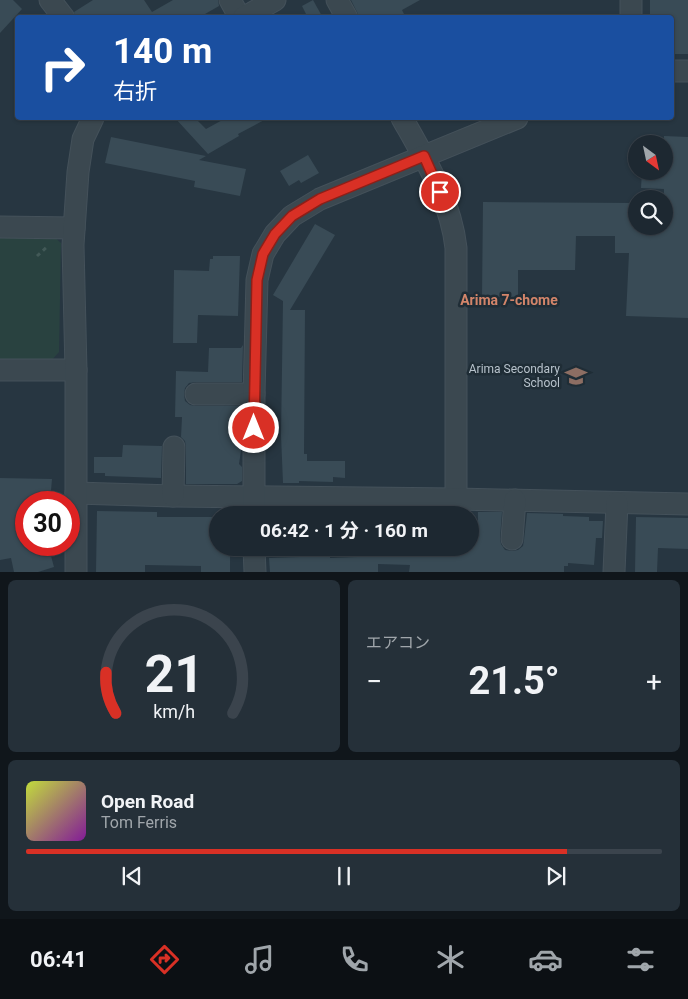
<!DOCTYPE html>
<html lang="ja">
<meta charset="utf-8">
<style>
:root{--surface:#1d2831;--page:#253039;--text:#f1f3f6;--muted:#a0a6ab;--line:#3b444d;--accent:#d93025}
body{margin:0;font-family:Roboto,"Noto Sans JP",sans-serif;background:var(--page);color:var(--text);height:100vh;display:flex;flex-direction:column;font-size:19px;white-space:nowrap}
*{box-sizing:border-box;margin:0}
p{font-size:16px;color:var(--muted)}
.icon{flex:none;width:28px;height:28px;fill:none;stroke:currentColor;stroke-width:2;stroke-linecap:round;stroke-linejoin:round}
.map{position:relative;height:572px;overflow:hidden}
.panel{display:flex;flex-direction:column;gap:8px;padding:8px;background:#10161b;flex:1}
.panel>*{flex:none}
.banner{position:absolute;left:15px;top:15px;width:659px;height:105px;border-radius:5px;box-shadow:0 1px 4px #0004,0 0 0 1px var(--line);background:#1a4fa0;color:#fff;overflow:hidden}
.needle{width:32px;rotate:147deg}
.buttons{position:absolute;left:628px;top:135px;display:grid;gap:10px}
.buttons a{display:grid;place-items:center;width:45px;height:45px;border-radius:50%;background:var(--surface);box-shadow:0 1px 4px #0004,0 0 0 1px var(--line);font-size:25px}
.speed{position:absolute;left:15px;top:491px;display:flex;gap:10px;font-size:25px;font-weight:700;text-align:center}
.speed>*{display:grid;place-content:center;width:65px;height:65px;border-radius:50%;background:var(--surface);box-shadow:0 1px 4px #0004,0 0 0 1px var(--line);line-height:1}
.speed .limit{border:8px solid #d22;background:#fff;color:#111}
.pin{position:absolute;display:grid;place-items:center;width:42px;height:42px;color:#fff;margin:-21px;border:2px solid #fff;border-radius:50%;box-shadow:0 1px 5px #0007}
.me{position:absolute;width:55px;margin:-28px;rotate:0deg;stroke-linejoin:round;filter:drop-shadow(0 0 4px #0008)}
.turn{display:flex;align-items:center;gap:18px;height:105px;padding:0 15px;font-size:22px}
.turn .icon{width:65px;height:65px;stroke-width:2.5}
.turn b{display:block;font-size:35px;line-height:42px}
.big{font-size:38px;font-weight:700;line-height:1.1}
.panel .tile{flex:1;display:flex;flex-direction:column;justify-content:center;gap:8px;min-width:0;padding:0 18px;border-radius:8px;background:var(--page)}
.panel .dial{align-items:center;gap:0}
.dial svg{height:130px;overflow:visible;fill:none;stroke:var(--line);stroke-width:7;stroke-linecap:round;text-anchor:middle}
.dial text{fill:var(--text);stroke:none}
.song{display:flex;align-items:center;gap:15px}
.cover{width:60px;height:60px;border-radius:8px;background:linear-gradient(135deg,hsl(70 70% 55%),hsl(290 70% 35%))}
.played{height:5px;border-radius:2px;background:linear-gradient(90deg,var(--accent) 85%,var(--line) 85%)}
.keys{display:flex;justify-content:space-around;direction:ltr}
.heat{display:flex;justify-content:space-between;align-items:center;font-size:28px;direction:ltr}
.panel .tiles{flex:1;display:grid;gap:8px;grid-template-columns:1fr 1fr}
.tile:last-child{grid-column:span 2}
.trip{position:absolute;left:209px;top:506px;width:270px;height:50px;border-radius:25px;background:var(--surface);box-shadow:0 1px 4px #0004,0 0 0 1px var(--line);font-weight:700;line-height:50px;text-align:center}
.dock{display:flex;height:80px;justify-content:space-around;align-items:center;background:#0c1014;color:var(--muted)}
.dock .icon{width:35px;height:35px}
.dock .active{color:var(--accent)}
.dock b{font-size:22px;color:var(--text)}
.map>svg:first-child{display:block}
.green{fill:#294240}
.building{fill:#394b56}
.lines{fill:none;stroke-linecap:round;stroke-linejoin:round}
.minor-casing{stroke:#44515a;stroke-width:23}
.path{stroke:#425957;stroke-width:3;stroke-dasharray:4 4;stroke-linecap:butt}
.minor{stroke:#3b4850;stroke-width:21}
.route-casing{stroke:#8d1f18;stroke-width:12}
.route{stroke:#d93025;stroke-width:9}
.labels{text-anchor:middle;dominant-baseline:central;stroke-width:5;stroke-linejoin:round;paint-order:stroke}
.poi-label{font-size:12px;fill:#b7c2cb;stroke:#1f2d36;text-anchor:end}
.neighbourhood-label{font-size:14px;font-weight:bold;fill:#d3856a;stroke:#1f2d36}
</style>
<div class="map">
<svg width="688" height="572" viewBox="0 0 688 572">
<rect width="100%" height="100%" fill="#273641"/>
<!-- green -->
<path class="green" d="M0,233l52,2 9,8 -2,109 -9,10 -50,1z"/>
<!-- building -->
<g class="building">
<path d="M0,0h13l9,9 -22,24z"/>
<path d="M93,0h51l8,12 21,-12h45l1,6 -21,12h-122l-2,-6z"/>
<path d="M313,0l10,18h-15l-6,-12z"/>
<path d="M351,0h69l-18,10 4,8h-46z"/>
<path d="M650,0h38v54h-17v-36h-21z"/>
<path d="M175,118h20l11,11 20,-11h42l-30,16 1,2 -31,18z"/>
<path d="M664,136l24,1v181l-62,-2 3,-63h-14v-17h-39l-1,34h-57v27h-36l1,-95 153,1v23h28v-37l-23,-1 1,-17h22z"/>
<path d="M111,137l95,19 -7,4 47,9 -6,27 -46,-9 1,-6 -90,-18z"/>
<path d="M308,155l11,18 -18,10 -2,-3 -10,6 -9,-15z"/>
<path d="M315,224l20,11 -45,75h15l-1,144h3v7h38v17l-12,-1v5l-34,-1v2h-16l-2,-48 2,-134 -10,-6z"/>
<path d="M213,256h27l-2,60 -40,-1 -1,28h-24l1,-73 35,1 1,-12h3z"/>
<path d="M243,345l-1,37h-46l-7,1 -4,5 -1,6 1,7 5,4 6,1h46v38l-3,20 3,3v14l-5,3h-51v-37l-1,-6 -4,-4 1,-20h-7l1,-46 32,1 1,-24h32z"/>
<path d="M123,445l39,1 -1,32 -56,-2v-3h-11v-16h28z"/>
<path d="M0,478l52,1 -2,23h-24v43h22l6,22 -16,5h-24l-3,-14 -11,2z"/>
<path d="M97,511l60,1v5h61v31h12v24h-29v-6l-56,-1v7h-49z"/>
<path d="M478,512h24l-2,26 1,6 4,6 7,1 6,-1 5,-4 1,-6 3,-27 36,1v2l26,1v4h14l-1,17h-6l-2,27 -26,-2v3h-4v6h-155l1,-7 -32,-1v8h-108l-1,-14 61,-2v2l27,-1v-9h113v-19h8z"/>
<path d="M636,517l52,1v31l-30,-1 -1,24h-22z"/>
</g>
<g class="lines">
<!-- minor casing -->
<g class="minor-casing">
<g id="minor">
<path d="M50,0l14,18"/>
<path d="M230,0l10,18"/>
<path d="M337,0l10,18"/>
<path d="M243,18l32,-18"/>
<path d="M631,18v-18"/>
<path d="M671,71h17"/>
<path d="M402,118c23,41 49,83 54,130v251"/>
<path d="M0,227l74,1"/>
<path d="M0,370h76"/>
<path d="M196,394h58"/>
<path d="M76,493l97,3 283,3 232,5"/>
<path d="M173,496l1,-49"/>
<path d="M254,515v-121l3,-114 6,-26 12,-20 17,-18 28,-17 197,-81"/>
<path d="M512,539l3,-39"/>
<path d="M254,548l1,24"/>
<path d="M76,572v-202l-3,-125 5,-73 5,-33 10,-21"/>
<path d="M614,572l3,-69"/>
</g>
</g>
<!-- path -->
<path class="path" d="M37,256l11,-10"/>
<!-- minor -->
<use href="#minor" class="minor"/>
</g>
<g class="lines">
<!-- route casing -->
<g class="route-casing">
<path id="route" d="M254,428l3,-148 6,-26 12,-20 17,-18 28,-17 104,-43 16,36"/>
</g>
<!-- route -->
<use href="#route" class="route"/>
</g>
<!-- icons -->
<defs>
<g id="school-bare" transform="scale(1.725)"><path d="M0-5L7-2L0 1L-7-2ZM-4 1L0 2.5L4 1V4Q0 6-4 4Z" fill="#8d6e63" stroke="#1f2d36" stroke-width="2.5" paint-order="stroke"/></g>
</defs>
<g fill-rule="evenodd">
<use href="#school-bare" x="576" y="376"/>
</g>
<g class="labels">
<!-- poi labels -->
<g class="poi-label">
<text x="560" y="369">Arima Secondary<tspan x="560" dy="14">School</tspan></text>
</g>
<!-- neighbourhood labels -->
<g class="neighbourhood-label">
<text x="509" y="300">Arima 7-chome</text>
</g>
</g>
</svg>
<div class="buttons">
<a><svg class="needle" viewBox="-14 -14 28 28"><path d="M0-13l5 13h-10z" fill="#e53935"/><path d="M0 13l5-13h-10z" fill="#a0a6ab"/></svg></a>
<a><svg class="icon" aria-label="search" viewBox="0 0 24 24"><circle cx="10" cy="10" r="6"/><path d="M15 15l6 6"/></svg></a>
</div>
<div class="speed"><div class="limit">30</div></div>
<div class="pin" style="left:440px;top:192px;background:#d93025"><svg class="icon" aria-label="arrive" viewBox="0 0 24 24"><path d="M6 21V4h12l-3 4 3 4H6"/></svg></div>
<svg class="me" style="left:254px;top:428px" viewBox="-20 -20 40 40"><circle r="17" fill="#d93025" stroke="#fff" stroke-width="3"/><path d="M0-11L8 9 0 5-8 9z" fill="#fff"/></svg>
<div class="trip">06:42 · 1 分 · 160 m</div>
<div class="banner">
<div class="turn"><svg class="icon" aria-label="right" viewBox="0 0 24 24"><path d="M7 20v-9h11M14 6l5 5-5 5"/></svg><div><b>140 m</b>右折</div></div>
</div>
</div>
<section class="panel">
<div class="tiles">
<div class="tile dial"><svg viewBox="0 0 100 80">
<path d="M14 69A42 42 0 1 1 86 69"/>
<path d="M14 69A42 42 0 0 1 8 44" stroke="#d93025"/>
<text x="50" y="56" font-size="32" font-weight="700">21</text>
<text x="50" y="72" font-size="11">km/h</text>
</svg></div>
<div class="tile"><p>エアコン</p>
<div class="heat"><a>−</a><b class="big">21.5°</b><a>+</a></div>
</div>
<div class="tile">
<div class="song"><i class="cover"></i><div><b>Open Road</b><p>Tom Ferris</p></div></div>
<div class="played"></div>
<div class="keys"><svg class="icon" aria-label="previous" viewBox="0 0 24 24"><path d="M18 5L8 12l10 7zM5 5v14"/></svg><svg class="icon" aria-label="pause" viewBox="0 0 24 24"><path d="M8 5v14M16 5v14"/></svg><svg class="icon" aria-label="next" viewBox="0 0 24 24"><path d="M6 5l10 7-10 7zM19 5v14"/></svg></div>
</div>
</div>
</section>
<nav class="dock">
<b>06:41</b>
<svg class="icon active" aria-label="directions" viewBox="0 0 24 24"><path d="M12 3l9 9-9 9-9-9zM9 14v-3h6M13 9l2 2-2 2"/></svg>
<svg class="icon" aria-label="music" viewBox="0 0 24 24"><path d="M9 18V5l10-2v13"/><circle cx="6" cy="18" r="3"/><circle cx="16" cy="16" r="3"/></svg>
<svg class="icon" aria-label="phone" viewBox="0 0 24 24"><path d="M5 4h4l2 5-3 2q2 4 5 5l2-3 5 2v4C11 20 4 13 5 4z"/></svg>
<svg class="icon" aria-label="climate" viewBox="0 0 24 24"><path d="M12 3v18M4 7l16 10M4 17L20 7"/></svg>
<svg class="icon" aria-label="car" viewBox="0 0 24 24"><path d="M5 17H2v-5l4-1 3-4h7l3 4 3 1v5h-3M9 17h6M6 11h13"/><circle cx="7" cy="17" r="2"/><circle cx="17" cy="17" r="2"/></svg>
<svg class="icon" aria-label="filters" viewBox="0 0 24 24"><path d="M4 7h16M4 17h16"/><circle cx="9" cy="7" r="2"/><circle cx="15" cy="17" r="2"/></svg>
</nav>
